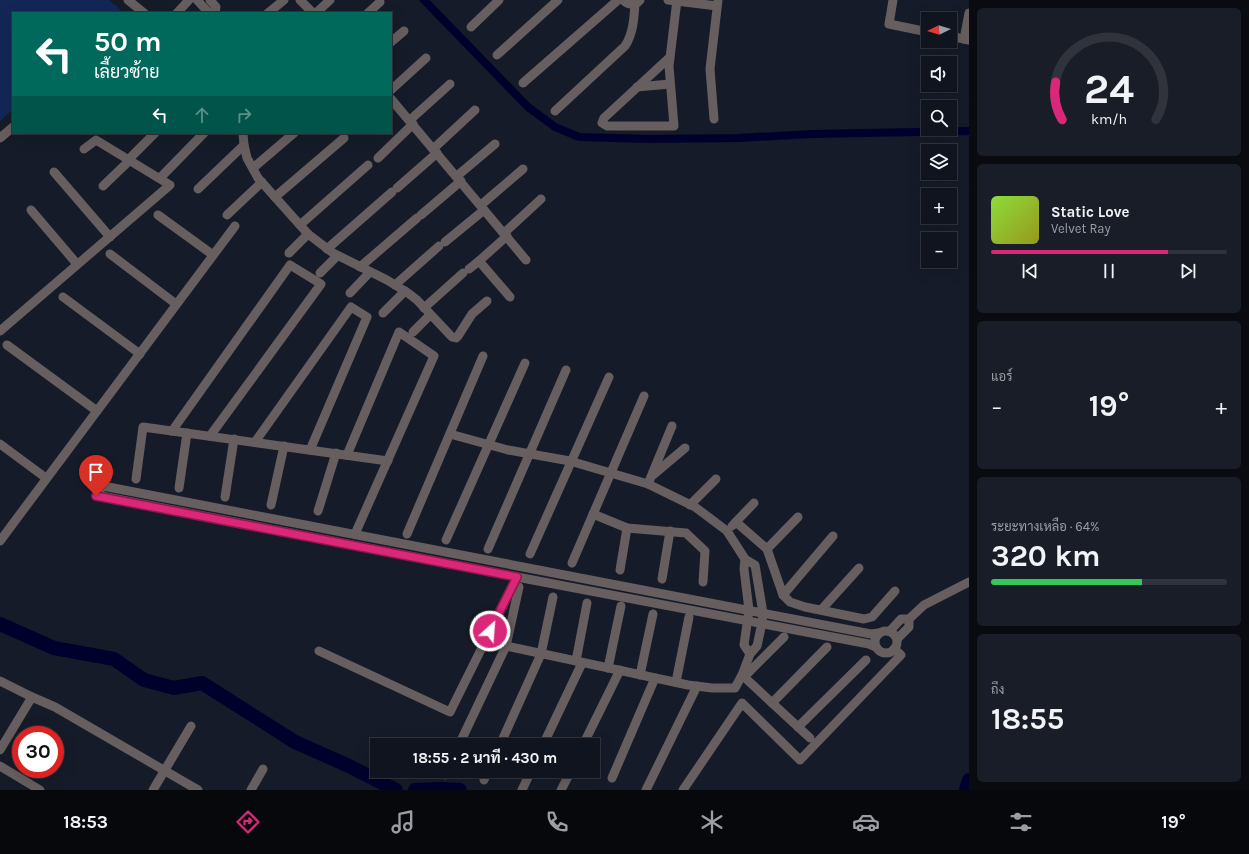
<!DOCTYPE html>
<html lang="th">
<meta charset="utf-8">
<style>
:root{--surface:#10141e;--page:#191d27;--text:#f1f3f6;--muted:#9c9ea4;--line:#30333c;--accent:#db2777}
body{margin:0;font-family:Karla,Sarabun,sans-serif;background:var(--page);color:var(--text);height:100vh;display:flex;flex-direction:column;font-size:15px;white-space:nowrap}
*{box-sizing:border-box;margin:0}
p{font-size:13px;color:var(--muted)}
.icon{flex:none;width:22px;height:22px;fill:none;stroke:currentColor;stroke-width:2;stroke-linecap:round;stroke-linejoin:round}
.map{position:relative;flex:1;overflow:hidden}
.side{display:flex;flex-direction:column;gap:8px;padding:8px;background:#090b10;width:280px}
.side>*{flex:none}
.banner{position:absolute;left:12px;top:12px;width:380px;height:122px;border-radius:0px;box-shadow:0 4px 16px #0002,0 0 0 1px var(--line);background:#00695c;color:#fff;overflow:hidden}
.needle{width:26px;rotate:265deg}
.buttons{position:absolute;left:921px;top:12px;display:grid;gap:8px}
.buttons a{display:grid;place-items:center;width:36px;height:36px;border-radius:0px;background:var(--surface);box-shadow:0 4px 16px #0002,0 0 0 1px var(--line);font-size:20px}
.speed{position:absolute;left:12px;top:726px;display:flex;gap:8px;font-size:20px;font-weight:700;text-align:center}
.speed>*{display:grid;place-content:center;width:52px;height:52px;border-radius:50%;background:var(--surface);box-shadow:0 4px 16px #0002,0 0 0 1px var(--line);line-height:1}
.speed .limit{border:6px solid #d22;background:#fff;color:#111}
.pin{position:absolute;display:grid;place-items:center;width:34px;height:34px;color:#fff;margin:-41px -17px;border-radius:50% 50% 50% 0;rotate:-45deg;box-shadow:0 0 4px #0007}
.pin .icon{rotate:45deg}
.me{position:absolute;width:44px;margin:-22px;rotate:26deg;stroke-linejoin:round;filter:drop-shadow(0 0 3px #0008)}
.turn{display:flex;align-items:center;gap:14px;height:84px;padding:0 16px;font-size:18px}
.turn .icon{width:52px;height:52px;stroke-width:2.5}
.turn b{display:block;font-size:28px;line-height:34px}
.lanes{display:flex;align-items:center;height:38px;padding:0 16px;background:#0003;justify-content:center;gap:20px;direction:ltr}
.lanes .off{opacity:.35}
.big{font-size:30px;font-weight:700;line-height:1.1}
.side .card{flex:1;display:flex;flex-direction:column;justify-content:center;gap:6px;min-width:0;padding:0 14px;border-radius:6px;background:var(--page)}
.side .dial{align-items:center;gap:0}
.dial svg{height:104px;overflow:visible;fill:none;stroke:var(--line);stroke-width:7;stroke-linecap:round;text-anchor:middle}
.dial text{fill:var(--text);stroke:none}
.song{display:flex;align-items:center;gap:12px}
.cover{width:48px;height:48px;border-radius:6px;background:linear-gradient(135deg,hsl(90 70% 55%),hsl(60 70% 35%))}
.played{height:4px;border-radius:2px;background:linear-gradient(90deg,var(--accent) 75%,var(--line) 75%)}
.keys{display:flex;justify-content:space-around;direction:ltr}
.heat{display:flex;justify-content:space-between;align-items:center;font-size:22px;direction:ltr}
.charge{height:6px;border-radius:3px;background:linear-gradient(90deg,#34c759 64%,var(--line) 0)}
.trip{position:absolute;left:370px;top:738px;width:230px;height:40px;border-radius:0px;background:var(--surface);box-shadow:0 4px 16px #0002,0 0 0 1px var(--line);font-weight:700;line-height:40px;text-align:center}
.tab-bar{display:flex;height:64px;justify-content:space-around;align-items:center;background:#06080c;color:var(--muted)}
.tab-bar .icon{width:28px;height:28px}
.tab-bar .current{color:var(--accent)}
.tab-bar b{font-size:18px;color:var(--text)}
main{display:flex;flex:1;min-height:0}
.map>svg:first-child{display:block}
.green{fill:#132756}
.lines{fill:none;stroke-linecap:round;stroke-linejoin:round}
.canal{stroke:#00002d;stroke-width:8}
.river{stroke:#00002d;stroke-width:14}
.street{stroke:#675e5f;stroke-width:9}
.route-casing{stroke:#8e194d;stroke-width:10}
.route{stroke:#db2777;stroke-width:7}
</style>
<main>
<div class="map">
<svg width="969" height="790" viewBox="0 0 969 790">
<rect width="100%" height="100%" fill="#151b28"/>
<!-- green -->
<path class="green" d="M0,0h109l15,13h-111v96l-13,12z"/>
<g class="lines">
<!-- canal -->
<path class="canal" d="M424,0l104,107 27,20 24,10 69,2 90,-1 75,-4 156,-3"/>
<!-- river -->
<g class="river">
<path d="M0,624l54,24 60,11 30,21 30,8 28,-5 93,59 54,24 47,24"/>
<path d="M415,790l26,-1 19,1"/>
<path d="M966,790l3,-10"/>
</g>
<!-- street -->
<g class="street">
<path d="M128,0l16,13"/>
<path d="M197,0l12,13"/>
<path d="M210,0l6,7 -1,6"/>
<path d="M300,0l13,13"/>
<path d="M623,0c5,5 12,6 17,0"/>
<path d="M668,0l49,6"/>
<path d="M893,0l-4,24 39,8"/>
<path d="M177,13l12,-13"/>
<path d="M268,13l16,-13"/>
<path d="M316,13l14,-13"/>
<path d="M368,13l12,-11"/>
<path d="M471,27l28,-27"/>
<path d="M950,36l19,4"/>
<path d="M964,39l5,-26"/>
<path d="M391,42l13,-11"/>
<path d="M497,55l61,-55"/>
<path d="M670,57l-66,61 -2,5 5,3h67l-5,-60 8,-66"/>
<path d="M523,83l95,-83"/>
<path d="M637,87l33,-3"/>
<path d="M391,90l35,-32"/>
<path d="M391,99l135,161"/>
<path d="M555,111l70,-65c8,-12 9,-27 10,-42"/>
<path d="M714,119l-4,-50 8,-69"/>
<path d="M410,120l40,-36"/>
<path d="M243,133l1,12 3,13 11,20 50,56 25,19 54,27 21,13 9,7 35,37 4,1 2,-2 14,-22 15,-13"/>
<path d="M0,138l13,-11"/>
<path d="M433,149l42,-39"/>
<path d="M131,157l24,-24"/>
<path d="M378,158l35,-34"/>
<path d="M253,168l41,-35"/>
<path d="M54,172l56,65"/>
<path d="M162,176l42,-43"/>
<path d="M457,176l38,-32"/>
<path d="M103,186l27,-26"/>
<path d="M397,188l40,-35"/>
<path d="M198,189l46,-44"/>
<path d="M275,197l69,-59"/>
<path d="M481,205l42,-36"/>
<path d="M31,210l46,54"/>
<path d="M158,215l55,40"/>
<path d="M227,215l35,-33"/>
<path d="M421,215l40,-34"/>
<path d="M300,225l68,-60"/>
<path d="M504,233l37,-34"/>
<path d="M507,236l-28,25 31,36"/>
<path d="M445,242l39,-32"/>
<path d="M327,249l65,-57"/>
<path d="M289,253l19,-19"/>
<path d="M110,254l66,50"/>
<path d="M360,267l57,-49"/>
<path d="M469,269l10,-8"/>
<path d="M320,273l17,-17"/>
<path d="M395,285l44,-39"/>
<path d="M350,293l20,-21"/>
<path d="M63,297l77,57"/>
<path d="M424,308l39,-35"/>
<path d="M383,313l22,-22"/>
<path d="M0,331l170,-146 -74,-45 -12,9"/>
<path d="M413,332l17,-17"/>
<path d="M7,345l90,66"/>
<path d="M172,431l118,-166 31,19 -111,152"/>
<path d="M450,434l58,16 62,11 78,23 47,23 32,24 18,28"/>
<path d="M255,442l96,-135 16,10 -57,133"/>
<path d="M0,444l46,34"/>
<path d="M347,455l52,-123 35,24 -79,178"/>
<path d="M653,475l32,-27"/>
<path d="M136,479l7,-52 245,34"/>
<path d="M648,484l24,-58"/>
<path d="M179,488l8,-55"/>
<path d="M225,497l9,-58"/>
<path d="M271,505l13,-59"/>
<path d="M690,505l26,-26"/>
<path d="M318,511l18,-58"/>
<path d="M593,514l34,14 59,5 19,18 -2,31"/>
<path d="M736,522l31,27 16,46 7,7 15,5 59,12 8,-2 23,-26"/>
<path d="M732,526l22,-23"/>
<path d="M407,534l76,-178"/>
<path d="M446,540l79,-177"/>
<path d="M0,541l235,-315"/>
<path d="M488,549l78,-179"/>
<path d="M767,549l31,-32"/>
<path d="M530,554l79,-177"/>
<path d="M745,559l10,6 8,48 -1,10 -5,23 -7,8 -6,-9 5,-35 -5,-41z"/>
<path d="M572,563l72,-167"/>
<path d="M620,570l7,-42"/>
<path d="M662,579l8,-48"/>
<path d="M519,587l-13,59 182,39 24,3h23l7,-13 8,-21"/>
<path d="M783,595l50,-59"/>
<path d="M821,610l38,-42"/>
<circle cx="886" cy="642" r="11"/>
<path d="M890,631l11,-12h8"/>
<path d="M897,639l12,-12v-8l15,-14 45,-23"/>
<path d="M876,647l-7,-3 -352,-67 -421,-82 7,-9 768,148 8,-1"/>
<path d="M319,651l131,61 67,-135"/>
<path d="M576,661l11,-58"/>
<path d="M608,668l13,-62"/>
<path d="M640,675l13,-61"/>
<path d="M742,675l68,63"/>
<path d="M744,677l40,-40"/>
<path d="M0,681l32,16"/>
<path d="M676,682l13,-65"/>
<path d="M772,703l55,-56"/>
<path d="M798,727l68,-67"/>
<path d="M459,745l47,-99"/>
<path d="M500,745l41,-91 12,-57"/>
<path d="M543,745l39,-82"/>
<path d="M583,745l37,-75"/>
<path d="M0,750l32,-53 23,10 143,83"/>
<path d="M0,766l40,24"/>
<path d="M445,775l1,-4"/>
<path d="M612,778l43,-100"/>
<path d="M484,780l4,-9"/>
<path d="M153,790l38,-64"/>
<path d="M251,790l12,-21"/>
<path d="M522,790l9,-19"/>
<path d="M561,790l10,-19"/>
<path d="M646,790l51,-104"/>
<path d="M683,790l59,-87 58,57 101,-105 -7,-6"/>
</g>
</g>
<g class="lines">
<!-- route casing -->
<g class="route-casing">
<path id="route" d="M96,496l421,81 -27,54"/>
</g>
<!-- route -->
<use href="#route" class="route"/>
</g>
</svg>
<div class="buttons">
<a><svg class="needle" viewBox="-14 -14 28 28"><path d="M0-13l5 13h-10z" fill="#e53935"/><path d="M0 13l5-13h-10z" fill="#9c9ea4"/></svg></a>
<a><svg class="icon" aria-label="sound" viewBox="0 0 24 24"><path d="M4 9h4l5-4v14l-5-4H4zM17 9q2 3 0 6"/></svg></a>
<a><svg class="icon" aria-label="search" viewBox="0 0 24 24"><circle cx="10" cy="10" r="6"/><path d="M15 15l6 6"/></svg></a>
<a><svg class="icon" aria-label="layers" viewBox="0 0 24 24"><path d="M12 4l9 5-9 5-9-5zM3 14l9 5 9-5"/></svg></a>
<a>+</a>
<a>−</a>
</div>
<div class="speed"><div class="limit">30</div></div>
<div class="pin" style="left:96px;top:496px;background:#d93025"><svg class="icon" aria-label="arrive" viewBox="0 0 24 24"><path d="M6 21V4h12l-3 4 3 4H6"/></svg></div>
<svg class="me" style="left:490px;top:631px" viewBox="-20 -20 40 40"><circle r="17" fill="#db2777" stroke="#fff" stroke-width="3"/><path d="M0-11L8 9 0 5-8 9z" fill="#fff"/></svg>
<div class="trip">18:55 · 2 นาที · 430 m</div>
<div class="banner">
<div class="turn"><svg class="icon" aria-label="left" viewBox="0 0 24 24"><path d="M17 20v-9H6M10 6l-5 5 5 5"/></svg><div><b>50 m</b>เลี้ยวซ้าย</div></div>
<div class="lanes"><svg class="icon" aria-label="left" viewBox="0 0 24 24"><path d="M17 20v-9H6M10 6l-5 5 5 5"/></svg><svg class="icon off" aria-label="ahead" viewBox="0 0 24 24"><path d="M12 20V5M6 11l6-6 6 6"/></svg><svg class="icon off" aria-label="right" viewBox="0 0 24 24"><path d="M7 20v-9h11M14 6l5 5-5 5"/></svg></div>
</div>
</div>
<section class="side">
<div class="card dial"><svg viewBox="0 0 100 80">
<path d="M14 69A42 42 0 1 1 86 69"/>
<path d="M14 69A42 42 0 0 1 9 40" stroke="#db2777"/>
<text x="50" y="56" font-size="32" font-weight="700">24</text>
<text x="50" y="72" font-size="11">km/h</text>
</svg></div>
<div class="card">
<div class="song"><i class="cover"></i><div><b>Static Love</b><p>Velvet Ray</p></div></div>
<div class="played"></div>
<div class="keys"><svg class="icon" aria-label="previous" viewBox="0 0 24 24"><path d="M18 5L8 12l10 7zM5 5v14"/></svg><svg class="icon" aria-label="pause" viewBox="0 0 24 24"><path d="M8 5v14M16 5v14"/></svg><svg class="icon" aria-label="next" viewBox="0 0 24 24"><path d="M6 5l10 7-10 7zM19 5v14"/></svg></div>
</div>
<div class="card"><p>แอร์</p>
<div class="heat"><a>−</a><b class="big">19°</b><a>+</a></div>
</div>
<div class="card"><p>ระยะทางเหลือ · 64%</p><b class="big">320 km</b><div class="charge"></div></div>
<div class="card"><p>ถึง</p><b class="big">18:55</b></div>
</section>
</main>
<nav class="tab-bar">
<b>18:53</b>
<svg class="icon current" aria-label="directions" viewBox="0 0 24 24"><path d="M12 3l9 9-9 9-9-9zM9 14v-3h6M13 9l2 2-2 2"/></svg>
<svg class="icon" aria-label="music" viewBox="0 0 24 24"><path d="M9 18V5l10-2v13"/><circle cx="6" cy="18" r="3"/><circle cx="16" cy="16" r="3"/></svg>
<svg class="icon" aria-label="phone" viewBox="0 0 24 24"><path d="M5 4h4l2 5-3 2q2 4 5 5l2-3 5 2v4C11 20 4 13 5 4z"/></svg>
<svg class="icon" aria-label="climate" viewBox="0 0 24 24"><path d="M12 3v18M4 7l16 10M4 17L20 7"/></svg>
<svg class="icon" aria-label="car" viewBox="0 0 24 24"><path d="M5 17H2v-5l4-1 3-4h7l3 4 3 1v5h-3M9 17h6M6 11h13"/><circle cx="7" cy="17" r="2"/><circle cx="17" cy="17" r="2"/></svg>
<svg class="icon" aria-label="filters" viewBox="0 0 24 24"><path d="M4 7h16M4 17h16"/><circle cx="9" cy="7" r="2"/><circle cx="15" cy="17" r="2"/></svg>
<b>19°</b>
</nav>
